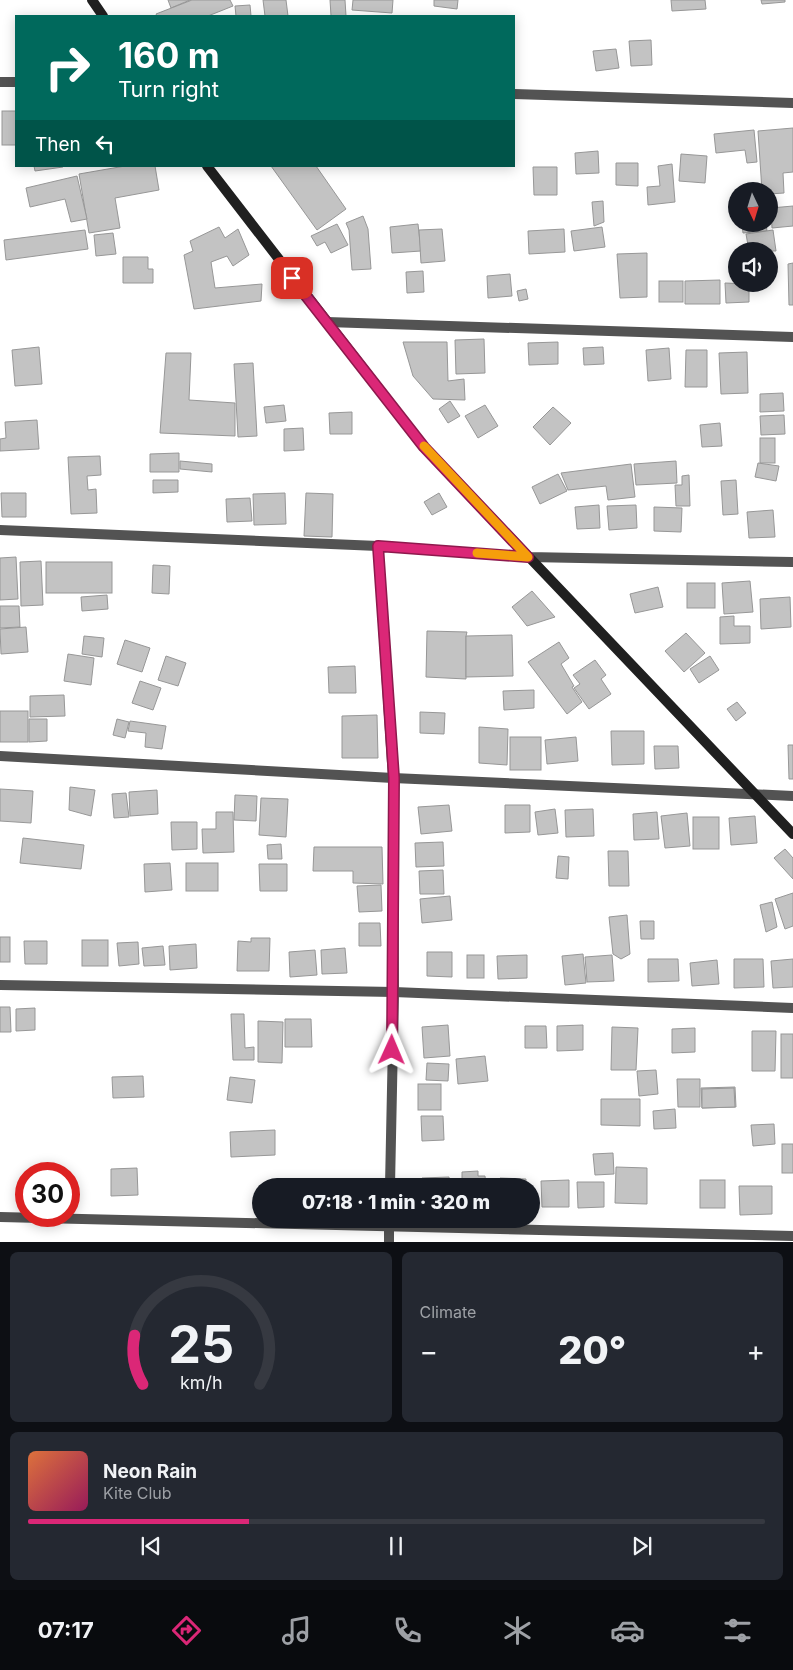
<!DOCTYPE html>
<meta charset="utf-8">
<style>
:root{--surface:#171b24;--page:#242831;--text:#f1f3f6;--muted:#9ea1a6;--line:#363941;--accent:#db2777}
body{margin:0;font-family:Inter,sans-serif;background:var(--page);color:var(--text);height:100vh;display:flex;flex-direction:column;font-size:19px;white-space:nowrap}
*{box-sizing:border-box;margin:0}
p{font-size:16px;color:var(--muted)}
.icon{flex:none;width:28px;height:28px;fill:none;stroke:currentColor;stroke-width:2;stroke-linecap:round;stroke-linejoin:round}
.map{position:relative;height:1242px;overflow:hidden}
.details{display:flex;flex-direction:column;gap:10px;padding:10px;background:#0d0f14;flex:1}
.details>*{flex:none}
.top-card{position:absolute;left:15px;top:15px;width:500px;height:152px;border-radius:0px;box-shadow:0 2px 12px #0003;background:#00695c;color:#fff;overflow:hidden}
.needle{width:32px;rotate:176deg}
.controls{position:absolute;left:728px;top:182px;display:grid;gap:10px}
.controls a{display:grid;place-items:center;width:50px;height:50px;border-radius:50%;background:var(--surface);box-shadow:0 2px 12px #0003;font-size:25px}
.speed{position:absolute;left:15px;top:1162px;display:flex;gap:10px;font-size:25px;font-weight:700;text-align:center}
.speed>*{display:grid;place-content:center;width:65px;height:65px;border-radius:50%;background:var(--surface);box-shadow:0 2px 12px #0003;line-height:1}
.speed .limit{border:8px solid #d22;background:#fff;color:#111}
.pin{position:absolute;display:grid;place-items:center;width:42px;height:42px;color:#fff;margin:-21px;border-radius:10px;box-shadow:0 2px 8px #0006}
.me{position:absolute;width:55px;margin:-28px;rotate:1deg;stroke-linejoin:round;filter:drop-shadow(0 0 4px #0008)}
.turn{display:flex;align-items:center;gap:18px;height:105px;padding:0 20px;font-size:22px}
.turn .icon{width:65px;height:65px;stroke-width:2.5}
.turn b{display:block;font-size:35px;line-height:42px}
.then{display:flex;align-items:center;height:48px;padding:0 20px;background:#0003;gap:10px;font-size:19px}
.big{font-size:38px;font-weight:800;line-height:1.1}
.details .widget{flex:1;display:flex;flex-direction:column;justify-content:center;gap:8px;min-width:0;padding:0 18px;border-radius:8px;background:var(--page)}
.details .dial{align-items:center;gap:0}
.dial svg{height:130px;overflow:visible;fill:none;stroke:var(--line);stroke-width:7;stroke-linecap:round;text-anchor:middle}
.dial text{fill:var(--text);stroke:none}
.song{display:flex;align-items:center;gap:15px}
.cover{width:60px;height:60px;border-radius:8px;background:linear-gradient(135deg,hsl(20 70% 55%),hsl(330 70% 35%))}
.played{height:5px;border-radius:2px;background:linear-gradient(90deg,var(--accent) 30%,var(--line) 30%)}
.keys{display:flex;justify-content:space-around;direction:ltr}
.heat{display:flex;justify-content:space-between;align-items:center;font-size:28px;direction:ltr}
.details .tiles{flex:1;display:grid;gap:10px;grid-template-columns:1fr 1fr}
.widget:last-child{grid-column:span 2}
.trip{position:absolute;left:252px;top:1178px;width:288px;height:50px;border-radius:25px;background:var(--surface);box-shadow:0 2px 12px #0003;font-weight:800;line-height:50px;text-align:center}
.tab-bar{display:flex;height:80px;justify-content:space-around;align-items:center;background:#090b0e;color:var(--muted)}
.tab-bar .icon{width:35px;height:35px}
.tab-bar .current{color:var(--accent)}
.tab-bar b{font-size:22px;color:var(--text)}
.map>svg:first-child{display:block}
.building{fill:#c3c3c3;stroke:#979797}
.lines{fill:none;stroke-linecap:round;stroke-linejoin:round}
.minor{stroke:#535353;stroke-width:10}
.secondary{stroke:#202020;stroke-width:10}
.route-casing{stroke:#8e194d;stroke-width:12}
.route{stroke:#db2777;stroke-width:9}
.slow{stroke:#f59e0b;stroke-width:9}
</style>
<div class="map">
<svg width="793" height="1243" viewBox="0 0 793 1243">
<rect width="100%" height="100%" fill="#fff"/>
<!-- building -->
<g class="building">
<path d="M168,0h22l-19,8z"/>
<path d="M192,0h38l3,6 -25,10h-51l-1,-2z"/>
<path d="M263,0h23l2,16h-23z"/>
<path d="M330,0h15l1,16h-15z"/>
<path d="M353,0h40l-1,13 -40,-3z"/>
<path d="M434,0h24l-1,9 -23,-3z"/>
<path d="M671,0h34l1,9 -34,2z"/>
<path d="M761,0h24v2l-23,2z"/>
<path d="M250,5l1,11h-15l-1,-10z"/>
<path d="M651,40l1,25 -21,1 -2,-25z"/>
<path d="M616,49l3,19 -23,3 -3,-20z"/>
<rect x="2" y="111" width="14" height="34"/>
<path d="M793,128v44l-10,1 1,20 -15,1v-3h-7l-4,-60z"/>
<path d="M754,130l3,32 -10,1 -2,-13 -29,3 -2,-19z"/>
<path d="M598,151l1,22 -23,1 -1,-21z"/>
<path d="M681,154l26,2 -2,27 -26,-2z"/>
<path d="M616,163h22v23l-22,-1z"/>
<path d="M672,164l3,38 -27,3 -1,-18 13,-1 -2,-20z"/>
<path d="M34,166h29v1l-28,4z"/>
<path d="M125,166h30l4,24 -44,8 5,30 -31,5 -10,-59z"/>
<path d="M271,166h45l30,43 -29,21z"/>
<path d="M533,167h24v28h-23z"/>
<path d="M77,176l10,43 -16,3 -6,-23 -35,8 -4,-19z"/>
<path d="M603,201l1,21 -10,4 -2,-24z"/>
<path d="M793,206v20l-21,2 -1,-20z"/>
<path d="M363,216l5,13 3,40 -19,1 -3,-40 -3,-7z"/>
<path d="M337,224l11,21 -17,8 -6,-11 -8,4 -6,-10z"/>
<path d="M418,224l3,27 -29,2 -2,-26z"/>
<path d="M742,224h24l1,7 -24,2z"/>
<path d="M219,227l6,11 13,-9 11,26 -16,11 -6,-10 -16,6 4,26 47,-4 -1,17 -67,8 -10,-54 9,-4 -3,-10z"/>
<path d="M602,227l3,20 -31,4 -3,-20z"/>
<path d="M442,229l3,32 -24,2 -2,-33z"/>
<path d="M564,229l1,23 -36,2 -1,-23z"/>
<path d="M85,230l3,19 -82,11 -2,-20z"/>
<path d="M773,230l3,21h-27l-3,-17z"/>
<path d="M113,233l3,21 -20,2 -2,-21z"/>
<path d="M647,253v44l-27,1 -3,-44z"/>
<path d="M123,257h25v12h5v14h-30z"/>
<path d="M793,263v42h-4l-1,-41z"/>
<path d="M423,271l1,21 -17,1 -1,-21z"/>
<path d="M510,274l2,22 -24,2 -1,-22z"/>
<path d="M720,280v24h-35v-23z"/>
<rect x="659" y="281" width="24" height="21"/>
<path d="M725,283l24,1v18l-23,1z"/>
<path d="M526,289l2,10 -9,2 -2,-10z"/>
<path d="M484,339l1,34 -29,1 -1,-34z"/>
<path d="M403,342h44l1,39 16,-2 1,21 -32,-1 -20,-23z"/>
<path d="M558,342v22l-29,1 -1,-22z"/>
<path d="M39,347l3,37 -27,2 -3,-36z"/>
<path d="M603,347l1,17 -20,1 -1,-17z"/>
<path d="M669,348l2,31 -23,2 -2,-31z"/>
<path d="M686,350h21v37h-22z"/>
<path d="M747,352l1,41 -27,1 -2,-41z"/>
<path d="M166,353h25l-2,47 46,3v33l-75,-3z"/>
<path d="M253,363l4,73 -19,1 -4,-73z"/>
<path d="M783,393l1,18 -24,1v-18z"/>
<path d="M450,401l10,15 -12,7 -9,-14z"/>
<path d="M284,405l2,16 -20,2 -2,-16z"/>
<path d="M485,405l13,21 -20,12 -13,-22z"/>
<path d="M553,407l18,16 -21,22 -17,-18z"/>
<path d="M352,412v22h-22l-1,-21z"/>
<path d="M784,415l1,19 -24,1 -1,-19z"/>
<path d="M37,420l2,29 -39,2v-12l6,-1 -1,-16z"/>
<path d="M720,423l2,23 -20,1 -2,-22z"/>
<path d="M303,428l1,22 -20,1v-22z"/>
<rect x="760" y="438" width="15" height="25"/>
<path d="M179,453v19h-29v-18z"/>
<path d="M100,456l1,19 -14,1 1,14 8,-1 1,24 -26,1 -3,-57z"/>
<path d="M180,461l32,3v8l-32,-3z"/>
<path d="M676,461l1,22 -41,2 -2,-21z"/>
<path d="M758,463l21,3 -3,15 -21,-4z"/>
<path d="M631,464l4,33 -27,3 -2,-14 -38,4 -7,-17z"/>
<path d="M558,474l9,17 -27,13 -8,-17z"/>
<path d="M689,475l1,31h-14l-1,-21h7v-9z"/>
<path d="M153,480h25v12l-25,1z"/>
<path d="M736,480l2,34 -15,1 -2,-34z"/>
<path d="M1,493h25v24h-24z"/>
<path d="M285,493l1,31 -32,1 -1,-31z"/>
<path d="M306,493l27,1 -1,43 -28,-1z"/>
<path d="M439,493l8,14 -15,8 -8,-13z"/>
<path d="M250,498l2,23 -25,1 -1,-23z"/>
<path d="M599,505l1,23 -23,1 -2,-22z"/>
<path d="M636,505l1,23 -28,2 -2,-24z"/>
<path d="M654,507l28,1 -1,24 -27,-1z"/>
<path d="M773,510l2,27 -26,1 -2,-26z"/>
<path d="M16,557l2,42 -18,1v-42z"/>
<path d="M41,561l2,44 -22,1 -1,-44z"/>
<rect x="46" y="562" width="66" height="31"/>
<path d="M153,565l17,1 -1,28 -17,-1z"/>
<path d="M750,581l3,31 -29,2 -2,-31z"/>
<rect x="687" y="583" width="28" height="25"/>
<path d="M658,587l5,20 -28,6 -5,-19z"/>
<path d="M532,591l23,26 -28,9 -15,-19z"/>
<path d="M107,595l1,14 -26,2 -1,-14z"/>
<path d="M790,597l1,30 -30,2 -1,-30z"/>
<path d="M0,606h19l1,21 -20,1z"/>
<path d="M734,616v10h16v17l-30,1v-27z"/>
<path d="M26,627l2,25 -27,2 -1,-25z"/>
<path d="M427,631l40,1 -1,4v43l-40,-2z"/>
<path d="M686,633l19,20 -21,19 -19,-21z"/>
<path d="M512,635l1,41 -47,1v-41z"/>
<path d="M84,636l20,2 -2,19 -20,-3z"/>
<path d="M125,640l25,8 -8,24 -25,-8z"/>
<path d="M559,642l10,16 -8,6 13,22 -2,1 10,15 -15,12 -39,-52z"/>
<path d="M68,654l26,4 -3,27 -27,-4z"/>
<path d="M166,656l20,7 -8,23 -20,-6z"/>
<path d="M710,656l9,14 -20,13 -9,-14z"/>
<path d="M595,660l11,15 -5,4 10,15 -22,15 -15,-21 6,-4 -7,-9z"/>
<path d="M355,666l1,27h-27l-1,-26z"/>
<path d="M140,681l21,7 -8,22 -21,-7z"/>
<path d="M534,690v18l-30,2 -1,-19z"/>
<path d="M64,695l1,21 -35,1v-21z"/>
<path d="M737,702l9,11 -10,8 -9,-12z"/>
<rect x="0" y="711" width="28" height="31"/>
<path d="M420,712l25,1 -1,21 -24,-1z"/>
<path d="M377,715l1,43h-36v-42z"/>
<path d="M29,719h18v22l-18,1z"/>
<path d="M117,719l12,3 -4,16 -12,-3z"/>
<path d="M130,721l36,5 -4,23 -17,-2 1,-14 -18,-2z"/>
<path d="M479,727l29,2 -1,36 -28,-2z"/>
<path d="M611,731h33v33l-32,1z"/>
<rect x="510" y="737" width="31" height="33"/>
<path d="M576,737l2,24 -31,3 -2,-24z"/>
<path d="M788,745h5v34h-4z"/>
<path d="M654,746h24l1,22 -24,1z"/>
<path d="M70,787l25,3 -4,26 -22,-6z"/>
<path d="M0,789l33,2 -2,32 -31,-2z"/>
<path d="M157,790l1,24 -28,2 -1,-24z"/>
<path d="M126,793l3,24 -15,1 -2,-24z"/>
<path d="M235,795l22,1 -1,25 -22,-1z"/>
<path d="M261,798l27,1 -2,38 -27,-2z"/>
<path d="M449,805l3,26 -31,3 -3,-27z"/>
<path d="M505,805h25v27l-25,1z"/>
<path d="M555,809l3,24 -20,2 -3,-23z"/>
<path d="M593,809l1,27 -28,1 -1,-27z"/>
<path d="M216,812h17l1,40 -31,1 -1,-24h14z"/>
<path d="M657,812l2,27 -25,1 -1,-26z"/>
<path d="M687,813l3,33 -25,2 -4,-32z"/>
<path d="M755,816l2,27 -26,2 -2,-27z"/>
<rect x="693" y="817" width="26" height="32"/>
<path d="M171,822h26v27l-25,1z"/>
<path d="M23,838l61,7 -3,24 -61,-6z"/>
<path d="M443,842l1,24 -28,1 -1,-24z"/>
<path d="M281,844l1,15h-14l-1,-14z"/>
<path d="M314,847h68l1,37 -30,-1v-12h-40z"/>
<path d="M785,849l8,9v21l-19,-21z"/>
<path d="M608,851h20l1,35h-20z"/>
<path d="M558,856l11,1 -1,22 -12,-1z"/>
<path d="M170,863l2,27 -27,2 -1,-28z"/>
<rect x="186" y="863" width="32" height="28"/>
<path d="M259,864h28v27h-27z"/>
<path d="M443,870l1,24h-24l-1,-23z"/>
<path d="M381,885l1,26 -23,1 -2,-26z"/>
<path d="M793,893v33l-8,3 -10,-30z"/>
<path d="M450,896l2,24 -30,3 -2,-24z"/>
<path d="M772,902l5,25 -11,5 -6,-27z"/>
<path d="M627,915l3,39 -9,5 -8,-5 -4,-37z"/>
<path d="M640,921h14v18h-13z"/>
<path d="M359,923h21l1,23h-22z"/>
<rect x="0" y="937" width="10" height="25"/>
<path d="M251,938h19l-1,33h-32l1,-30 13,1z"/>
<rect x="82" y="940" width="26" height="26"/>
<path d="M24,941h23v23h-22z"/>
<path d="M138,942l1,22 -20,2 -2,-23z"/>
<path d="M196,944l1,24 -27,2 -1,-24z"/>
<path d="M163,946l2,19 -21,1 -2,-18z"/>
<path d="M345,948l2,25 -25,1 -1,-24z"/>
<path d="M315,950l2,25 -27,2 -1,-25z"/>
<path d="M427,952h25v25l-25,-1z"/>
<path d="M583,954l3,29 -21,2 -3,-29z"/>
<rect x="467" y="955" width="17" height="23"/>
<path d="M527,955v23l-29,1 -1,-23z"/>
<path d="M612,955l2,26 -27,1 -2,-25z"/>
<path d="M648,959h30l1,22 -31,1z"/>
<path d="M734,959h29l1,28 -30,1z"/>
<path d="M793,959v28l-20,1 -2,-27z"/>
<path d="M717,960l2,24 -27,2 -2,-23z"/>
<path d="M0,1007h10l1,25h-11z"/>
<path d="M35,1008v22l-19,1v-22z"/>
<path d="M231,1014h13l1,34 9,-1v13h-21z"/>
<path d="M285,1019h26l1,28h-27z"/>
<path d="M258,1021l25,1 -1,41 -24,-1z"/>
<path d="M448,1025l2,31 -26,2 -2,-31z"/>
<path d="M583,1025v25l-26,1v-25z"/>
<path d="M525,1026h21l1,22h-22z"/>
<path d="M612,1027l26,1 -2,42h-25z"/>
<path d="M695,1028v24l-23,1v-24z"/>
<path d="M752,1031h24l-1,40h-23z"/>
<rect x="781" y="1034" width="12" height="44"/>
<path d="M485,1056l3,25 -30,3 -2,-25z"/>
<path d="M427,1063l22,1 -1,17 -22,-1z"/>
<path d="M656,1070l2,24 -19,2 -2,-25z"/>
<path d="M143,1076l1,21 -31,1 -1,-21z"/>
<path d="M230,1077l25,3 -3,23 -25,-3z"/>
<path d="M677,1079h23v28h-22z"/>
<rect x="418" y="1084" width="23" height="26"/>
<path d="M735,1087l1,20 -34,1 -1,-20z"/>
<path d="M734,1088l1,19 -33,1v-19z"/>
<path d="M601,1099h39v27l-39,-1z"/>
<path d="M675,1109l1,19 -22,1 -1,-18z"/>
<path d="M421,1116h22l1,24 -22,1z"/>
<path d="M774,1124l1,20 -22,2 -2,-21z"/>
<path d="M275,1130v25l-44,2 -1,-25z"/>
<rect x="782" y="1144" width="11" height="29"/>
<path d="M613,1153l1,21 -19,1 -2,-21z"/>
<path d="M616,1167l31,1v36l-32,-1z"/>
<path d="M137,1168l1,27 -27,1v-27z"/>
<path d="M478,1171v5h7l1,10h-24v-14z"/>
<path d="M449,1177l1,9h-28v-8z"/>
<path d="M500,1178l26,1v7h-26z"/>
<path d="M569,1180v27h-27l-1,-26z"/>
<rect x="700" y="1180" width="25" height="28"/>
<path d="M577,1182h27v25l-26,1z"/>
<path d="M739,1186h33v28l-32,1z"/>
</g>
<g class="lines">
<!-- minor -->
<g class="minor">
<path d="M0,82h16"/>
<path d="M514,94l279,9"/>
<path d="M327,322l466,15"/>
<path d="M0,530l378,16 150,11 265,5"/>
<path d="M0,756l393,22 -15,-232"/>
<path d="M0,985l394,7 399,16"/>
<path d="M390,1186l4,-194 -1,-214 400,18"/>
<path d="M0,1217l793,19"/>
<path d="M389,1243v-24"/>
</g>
<!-- secondary -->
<g class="secondary">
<path d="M92,0l11,16"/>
<path d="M207,166l217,281 369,387"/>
</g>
</g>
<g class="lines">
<!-- route casing -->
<g class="route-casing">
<path id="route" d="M292,278l132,169 104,110 -150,-11 16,232 -2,272"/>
</g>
<!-- route -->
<use href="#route" class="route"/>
<!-- slow -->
<path class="slow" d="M424,446l104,111 -51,-4"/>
</g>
</svg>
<div class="controls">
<a><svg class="needle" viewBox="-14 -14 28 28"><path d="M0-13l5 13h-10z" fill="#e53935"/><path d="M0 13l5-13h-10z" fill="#9ea1a6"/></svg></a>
<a><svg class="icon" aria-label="sound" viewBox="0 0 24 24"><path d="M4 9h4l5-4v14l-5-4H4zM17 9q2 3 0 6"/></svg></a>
</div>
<div class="speed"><div class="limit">30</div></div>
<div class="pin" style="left:292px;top:278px;background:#d93025"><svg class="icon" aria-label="arrive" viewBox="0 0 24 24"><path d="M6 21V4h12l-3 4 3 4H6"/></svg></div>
<svg class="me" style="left:392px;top:1050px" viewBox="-20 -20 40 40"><path d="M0-17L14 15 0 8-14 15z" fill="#db2777" stroke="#fff" stroke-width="4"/></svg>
<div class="trip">07:18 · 1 min · 320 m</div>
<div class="top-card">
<div class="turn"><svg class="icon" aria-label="right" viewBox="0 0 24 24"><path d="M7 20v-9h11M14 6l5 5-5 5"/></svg><div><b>160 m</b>Turn right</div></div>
<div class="then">Then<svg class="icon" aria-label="left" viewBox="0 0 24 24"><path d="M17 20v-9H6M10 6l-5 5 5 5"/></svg></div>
</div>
</div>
<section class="details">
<div class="tiles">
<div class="widget dial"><svg viewBox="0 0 100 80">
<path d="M14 69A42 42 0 1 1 86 69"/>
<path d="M14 69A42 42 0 0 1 9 39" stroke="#db2777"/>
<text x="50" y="56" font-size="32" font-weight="700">25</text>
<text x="50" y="72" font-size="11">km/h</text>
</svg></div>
<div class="widget"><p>Climate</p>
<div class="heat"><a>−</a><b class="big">20°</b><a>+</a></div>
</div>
<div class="widget">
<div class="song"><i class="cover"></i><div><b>Neon Rain</b><p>Kite Club</p></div></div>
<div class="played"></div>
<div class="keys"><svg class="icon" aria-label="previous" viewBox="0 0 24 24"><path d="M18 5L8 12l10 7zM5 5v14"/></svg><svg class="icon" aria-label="pause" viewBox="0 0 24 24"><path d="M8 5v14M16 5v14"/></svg><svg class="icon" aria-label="next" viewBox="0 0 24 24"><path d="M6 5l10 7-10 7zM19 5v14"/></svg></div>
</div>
</div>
</section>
<nav class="tab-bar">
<b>07:17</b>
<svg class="icon current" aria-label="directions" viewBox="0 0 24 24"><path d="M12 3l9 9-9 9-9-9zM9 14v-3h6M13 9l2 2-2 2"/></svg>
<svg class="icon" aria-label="music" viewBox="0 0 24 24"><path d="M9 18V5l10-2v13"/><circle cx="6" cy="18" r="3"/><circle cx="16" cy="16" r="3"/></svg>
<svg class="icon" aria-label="phone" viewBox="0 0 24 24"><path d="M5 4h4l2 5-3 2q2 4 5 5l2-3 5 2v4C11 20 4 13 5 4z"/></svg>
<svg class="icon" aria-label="climate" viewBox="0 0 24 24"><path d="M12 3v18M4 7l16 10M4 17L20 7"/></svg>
<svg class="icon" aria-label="car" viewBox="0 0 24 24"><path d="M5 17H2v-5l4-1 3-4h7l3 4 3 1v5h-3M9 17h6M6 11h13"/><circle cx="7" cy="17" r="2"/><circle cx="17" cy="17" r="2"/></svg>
<svg class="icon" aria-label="filters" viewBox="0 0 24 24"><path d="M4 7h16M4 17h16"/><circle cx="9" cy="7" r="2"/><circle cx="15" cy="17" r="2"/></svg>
</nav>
